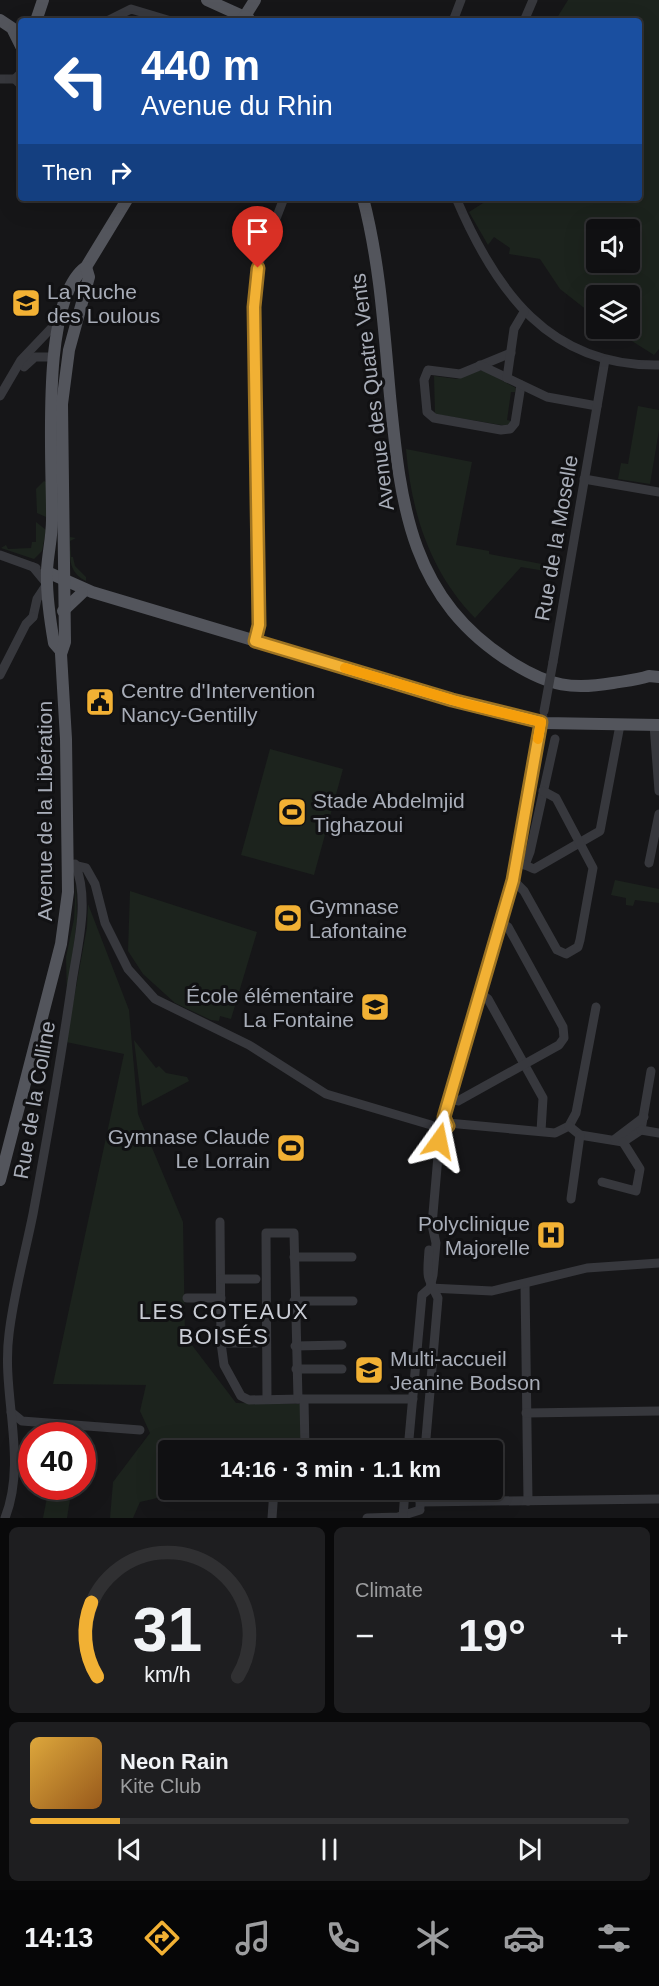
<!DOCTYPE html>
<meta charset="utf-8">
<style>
:root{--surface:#101012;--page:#1e1e20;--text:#f1f3f6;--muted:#9c9d9f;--line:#303032;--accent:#f2b134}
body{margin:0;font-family:Arial,sans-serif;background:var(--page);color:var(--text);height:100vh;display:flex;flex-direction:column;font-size:22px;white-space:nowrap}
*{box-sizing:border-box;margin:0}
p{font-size:20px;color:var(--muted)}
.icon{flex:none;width:33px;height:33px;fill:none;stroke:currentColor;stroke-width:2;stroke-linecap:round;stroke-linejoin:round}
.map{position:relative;height:1518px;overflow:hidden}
.drawer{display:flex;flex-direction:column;gap:9px;padding:9px;background:#09090a;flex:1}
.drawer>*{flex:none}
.banner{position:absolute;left:18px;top:18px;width:624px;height:183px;border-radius:6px;box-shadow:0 6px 24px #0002,0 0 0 2px var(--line);background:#1a4fa0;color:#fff;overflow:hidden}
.tools{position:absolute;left:586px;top:219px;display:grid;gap:12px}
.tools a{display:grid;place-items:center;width:54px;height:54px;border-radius:6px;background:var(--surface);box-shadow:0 6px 24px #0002,0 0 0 2px var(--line);font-size:30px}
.speed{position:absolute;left:18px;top:1422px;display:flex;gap:12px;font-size:30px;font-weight:700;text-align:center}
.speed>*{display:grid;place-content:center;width:78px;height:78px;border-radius:50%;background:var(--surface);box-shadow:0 6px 24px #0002,0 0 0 2px var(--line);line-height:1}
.speed .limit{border:9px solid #d22;background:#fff;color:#111}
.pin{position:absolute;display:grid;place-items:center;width:51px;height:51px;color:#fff;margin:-62px -26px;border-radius:50% 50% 50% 0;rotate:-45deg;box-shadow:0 0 6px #0007}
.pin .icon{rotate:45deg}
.me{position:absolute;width:66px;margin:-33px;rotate:12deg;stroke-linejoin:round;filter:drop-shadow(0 0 4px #0008)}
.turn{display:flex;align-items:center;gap:21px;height:126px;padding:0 24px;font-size:27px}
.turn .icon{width:78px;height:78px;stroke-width:2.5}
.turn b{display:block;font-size:42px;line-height:51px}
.then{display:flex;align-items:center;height:57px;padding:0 24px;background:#0003;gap:12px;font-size:22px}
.big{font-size:45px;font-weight:700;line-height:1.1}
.drawer .tile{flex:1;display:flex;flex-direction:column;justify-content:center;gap:9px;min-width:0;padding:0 21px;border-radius:9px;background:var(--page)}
.drawer .dial{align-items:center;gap:0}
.dial svg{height:156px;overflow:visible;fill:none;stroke:var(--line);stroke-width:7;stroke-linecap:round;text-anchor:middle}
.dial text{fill:var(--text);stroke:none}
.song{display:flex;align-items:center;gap:18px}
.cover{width:72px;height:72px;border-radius:9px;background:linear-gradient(135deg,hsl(40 70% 55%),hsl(30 70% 35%))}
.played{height:6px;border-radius:3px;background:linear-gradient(90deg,var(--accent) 15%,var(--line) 15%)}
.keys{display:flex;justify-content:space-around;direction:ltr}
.heat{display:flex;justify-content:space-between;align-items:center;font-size:33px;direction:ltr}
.drawer .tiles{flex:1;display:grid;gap:9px;grid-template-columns:1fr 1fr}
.tile:last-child{grid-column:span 2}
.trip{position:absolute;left:158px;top:1440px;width:345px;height:60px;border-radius:6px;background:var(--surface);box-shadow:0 6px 24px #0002,0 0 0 2px var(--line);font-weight:700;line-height:60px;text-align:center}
.dock{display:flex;height:96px;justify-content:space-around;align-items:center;background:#060607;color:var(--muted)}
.dock .icon{width:42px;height:42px}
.dock .current{color:var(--accent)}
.dock b{font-size:27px;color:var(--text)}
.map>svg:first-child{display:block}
.green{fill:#1c231d;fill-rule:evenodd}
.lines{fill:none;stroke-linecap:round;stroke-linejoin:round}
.minor{stroke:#37383d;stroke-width:9}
.major{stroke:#53555c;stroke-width:12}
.minor-bridge{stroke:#37383d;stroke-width:9}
.major-bridge{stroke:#53555c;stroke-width:12}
.route-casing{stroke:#9d7322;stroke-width:15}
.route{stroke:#f2b134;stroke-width:10}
.slow{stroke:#f59e0b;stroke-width:10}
.labels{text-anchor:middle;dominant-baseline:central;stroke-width:6;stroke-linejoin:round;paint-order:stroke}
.poi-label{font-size:21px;fill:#a8adb8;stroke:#111113;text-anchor:start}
.street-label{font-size:21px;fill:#a8adb8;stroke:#111113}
.neighbourhood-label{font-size:22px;letter-spacing:1.5px;fill:#c9ccd4;stroke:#111113}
</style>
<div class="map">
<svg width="659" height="1518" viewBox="0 0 659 1518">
<rect width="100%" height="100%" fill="#161618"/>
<!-- green -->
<g class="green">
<path d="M568,0h91v349l-5,6 -41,-26 17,-1v-32h-33v22l-37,-29 -20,-30 -31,-5 1,-6 -16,-11 -6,8 -19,-33 22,-14h148v-177h-84zM597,230h33v32h-33z"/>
<path d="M478,371h6l32,17 -1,4h-4l-4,28 4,1 -4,5 -72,-12 -1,-38 23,3z"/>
<path d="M638,406l21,4v20l-9,54 -32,-5 3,-16 7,1z"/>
<path d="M406,449l66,13 -16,83 33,6v3l63,12 -1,6 -30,-5 -46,51c-45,-46 -64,-106 -69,-169z"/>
<path d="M44,481l2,1v35l-9,-4 -1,-24z"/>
<path d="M36,522l10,8 -4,21 -8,8 -33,-11 5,-3 2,4 23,-1 1,-6h4z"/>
<path d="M70,537l6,1 -6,3 1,16h2l2,9 11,11v4c-19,-9 -16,-26 -16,-44z"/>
<path d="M270,749l73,20 -29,106 -73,-20z"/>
<path d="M76,880l1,40 -10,78 -1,-41 8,-38z"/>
<path d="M615,880l44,9v14l-24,-3 -2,6 -7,-1v-7l-15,-3z"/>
<path d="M130,891l127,41 -26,87 -11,-3 -1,5 -8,-1 -36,-17 -32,-29 -15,-23z"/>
<path d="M88,904l41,106 9,104 45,108 2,114 51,67 64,1 1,46h-133v40h24l-52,12 -7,16h-23l3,-36 37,-49 -10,-22 6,-26 -93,-1 71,-330 -58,-12 21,-115z"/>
<path d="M134,1040l22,28 3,-2 7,7 21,4 2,4 -47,25z"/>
<path d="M49,1487h23l-5,31h-24z"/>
</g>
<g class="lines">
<!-- minor -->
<g class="minor">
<path d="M107,21l24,-12 40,12"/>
<path d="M453,21l8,-21"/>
<path d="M524,21l9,-21"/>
<path d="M21,73l-6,6 6,6"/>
<path d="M0,79h15"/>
<path d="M326,198h9"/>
<path d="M456,198c39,92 93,169 203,167"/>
<path d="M511,353l-51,21 -32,-4 -4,10 3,32 7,6 67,12 9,-1 5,-6 6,-38"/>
<path d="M480,365l67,32 50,9"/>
<path d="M24,367l11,-10h18"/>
<path d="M507,378l7,-49 10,-17"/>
<path d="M0,396l21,-36 39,-41"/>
<path d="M584,479l75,13"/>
<path d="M0,555l36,13"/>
<path d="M33,617l4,-18 10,-15 -14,-17"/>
<path d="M255,641l4,-16 -5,-323 6,-42 24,-62"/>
<path d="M553,662l52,-302"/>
<path d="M0,675l26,-51 7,-7"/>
<path d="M654,725l5,66"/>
<path d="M649,863l10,-49"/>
<path d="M519,864l6,1 5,-13 25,-113"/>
<path d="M73,865l13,3 9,16 10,39 23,46 27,30 94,46 77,49 105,31"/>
<path d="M525,865l9,4 66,-38 20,-106"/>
<path d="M513,880l11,11 33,59 9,4 12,-7 2,-7 13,-72 -37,-70 -13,-7"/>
<path d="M481,994l7,5 55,99 -2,33"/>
<path d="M450,1099l8,2 101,-56 5,-7 -1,-11 -55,-100 -7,-4"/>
<path d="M444,1117l69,-237 30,-163"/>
<path d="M448,1123l107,10 14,-7 7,-13 20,-106"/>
<path d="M569,1126l11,9 43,7 18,-12 10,-59"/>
<path d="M641,1130l18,3"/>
<path d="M615,1139l29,-22"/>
<path d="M602,1182l34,9 4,-22 -17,-27"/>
<path d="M571,1199l9,-64"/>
<path d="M220,1222l1,121 3,22 17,31 8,4 53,-1"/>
<path d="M294,1257h58"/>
<path d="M221,1279h35"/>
<path d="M525,1284l3,217"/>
<path d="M430,1288l62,3 95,-23 72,-5"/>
<path d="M187,1298h34"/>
<path d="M294,1301h59"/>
<path d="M221,1343h35"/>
<path d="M295,1346l47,-1"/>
<path d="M296,1369h46"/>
<path d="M267,1399l-1,-166h28l4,166"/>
<path d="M11,1412l11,9 118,9"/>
<path d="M526,1413l133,-2"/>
<path d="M305,1450l-1,-51h109"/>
<path d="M408,1450l14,-155 8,-7 3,-13 3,-32 -4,-18 8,-92"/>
<path d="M425,1450l13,-152c-12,-23 -11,-20 -9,-48"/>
<path d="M420,1502l239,-3"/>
<path d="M420,1507l1,-17"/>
<path d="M5,1518c23,-59 -4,-123 4,-184 5,-42 16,-80 24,-120 14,-75 27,-150 38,-225 5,-39 20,-87 4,-125"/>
<path d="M272,1518l2,-28"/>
<path d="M367,1518l31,-1 22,-7"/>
<path d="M403,1518l2,-28"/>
</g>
<!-- major -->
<g class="major">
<path d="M207,0l42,19"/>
<path d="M245,16l10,-16"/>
<path d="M0,20l12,8 9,18"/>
<path d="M36,21l7,-21"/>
<path d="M363,198c17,65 21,132 27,198 11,111 20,204 124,268 36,22 58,26 99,19 12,-2 24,-3 36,-7l10,1"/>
<path d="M47,572l45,20 388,116 64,15 115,2"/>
<path d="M63,611l19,-18"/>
<path d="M61,651l-7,-8c-4,-23 -8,-49 -7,-73 1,-17 5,-33 5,-50 1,-54 -13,-221 34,-253l42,-69"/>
<path d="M0,1180l61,-236 7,-52 -2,-153 -5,-85 4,-12 -3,-238 7,-54 20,-73 -3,-10"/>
</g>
<!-- minor-bridge -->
<path class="minor-bridge" d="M544,711l9,-49"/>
<!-- major-bridge -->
<path class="major-bridge" d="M241,21l4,-5"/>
</g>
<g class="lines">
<!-- route casing -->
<g class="route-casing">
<path id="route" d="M258,268l-4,39 5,318 -4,16 197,59 89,22 -28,158 -69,237 4,9 -8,7 -1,8"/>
</g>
<!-- route -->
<use href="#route" class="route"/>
<!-- slow -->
<path class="slow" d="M345,668l121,36 75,18 -3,17"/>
</g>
<!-- icons -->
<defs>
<g id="school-square" transform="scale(1.5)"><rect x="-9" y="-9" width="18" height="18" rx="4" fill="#f2b134" stroke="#111113"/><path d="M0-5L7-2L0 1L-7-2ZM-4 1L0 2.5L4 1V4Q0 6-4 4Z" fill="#111"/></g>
<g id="civic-square" transform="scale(1.5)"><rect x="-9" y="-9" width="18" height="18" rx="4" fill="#f2b134" stroke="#111113"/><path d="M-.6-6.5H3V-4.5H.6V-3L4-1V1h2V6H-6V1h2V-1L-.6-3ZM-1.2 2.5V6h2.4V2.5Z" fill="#111"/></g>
<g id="stadium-square" transform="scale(1.5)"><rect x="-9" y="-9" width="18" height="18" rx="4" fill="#f2b134" stroke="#111113"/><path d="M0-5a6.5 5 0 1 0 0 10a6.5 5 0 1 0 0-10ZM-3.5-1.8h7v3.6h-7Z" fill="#111"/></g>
<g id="hospital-square" transform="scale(1.5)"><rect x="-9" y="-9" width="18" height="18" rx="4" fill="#f2b134" stroke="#111113"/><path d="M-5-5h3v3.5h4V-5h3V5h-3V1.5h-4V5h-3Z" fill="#111"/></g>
</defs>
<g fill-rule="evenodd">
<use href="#school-square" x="26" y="303"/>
<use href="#civic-square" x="100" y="702"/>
<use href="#stadium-square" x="292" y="812"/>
<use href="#stadium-square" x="288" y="918"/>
<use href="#school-square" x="375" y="1007"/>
<use href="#stadium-square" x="291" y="1148"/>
<use href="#hospital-square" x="551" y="1235"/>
<use href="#school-square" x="369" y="1370"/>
</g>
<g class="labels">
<!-- poi labels -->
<g class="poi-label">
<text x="47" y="291">La Ruche<tspan x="47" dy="24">des Loulous</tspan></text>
<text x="121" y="690">Centre d'Intervention<tspan x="121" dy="24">Nancy-Gentilly</tspan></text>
<text x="313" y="800">Stade Abdelmjid<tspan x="313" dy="24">Tighazoui</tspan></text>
<text x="309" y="906">Gymnase<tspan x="309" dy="24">Lafontaine</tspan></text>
<text x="354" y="995" text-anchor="end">École élémentaire<tspan x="354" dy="24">La Fontaine</tspan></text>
<text x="270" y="1136" text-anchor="end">Gymnase Claude<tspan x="270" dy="24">Le Lorrain</tspan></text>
<text x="530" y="1223" text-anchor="end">Polyclinique<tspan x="530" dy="24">Majorelle</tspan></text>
<text x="390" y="1358">Multi-accueil<tspan x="390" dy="24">Jeanine Bodson</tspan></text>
</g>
<!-- street labels -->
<g class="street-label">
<text transform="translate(372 392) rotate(-97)">Avenue des Quatre Vents</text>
<text transform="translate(556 538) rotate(-80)">Rue de la Moselle</text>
<text transform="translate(44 811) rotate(-90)">Avenue de la Libération</text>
<text transform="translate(34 1100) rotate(-80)">Rue de la Colline</text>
</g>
<!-- neighbourhood labels -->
<g class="neighbourhood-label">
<text x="224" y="1311">LES COTEAUX<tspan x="224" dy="25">BOISÉS</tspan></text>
</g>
</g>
</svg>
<div class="tools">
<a><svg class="icon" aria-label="sound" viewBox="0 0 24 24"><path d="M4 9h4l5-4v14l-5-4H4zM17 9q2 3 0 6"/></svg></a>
<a><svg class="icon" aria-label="layers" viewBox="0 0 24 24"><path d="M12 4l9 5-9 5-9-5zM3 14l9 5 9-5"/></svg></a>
</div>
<div class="speed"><div class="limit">40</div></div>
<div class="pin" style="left:258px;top:268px;background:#d93025"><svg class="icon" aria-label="arrive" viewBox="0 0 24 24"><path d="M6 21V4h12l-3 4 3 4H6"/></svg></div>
<svg class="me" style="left:439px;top:1141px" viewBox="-20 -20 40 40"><path d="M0-17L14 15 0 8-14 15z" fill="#f2b134" stroke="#fff" stroke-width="4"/></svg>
<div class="trip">14:16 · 3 min · 1.1 km</div>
<div class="banner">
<div class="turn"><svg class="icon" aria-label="left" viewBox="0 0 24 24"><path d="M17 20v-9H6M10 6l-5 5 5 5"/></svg><div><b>440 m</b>Avenue du Rhin</div></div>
<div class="then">Then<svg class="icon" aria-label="right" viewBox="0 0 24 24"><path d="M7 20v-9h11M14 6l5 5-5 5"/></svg></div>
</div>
</div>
<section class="drawer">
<div class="tiles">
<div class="tile dial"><svg viewBox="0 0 100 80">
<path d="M14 69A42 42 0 1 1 86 69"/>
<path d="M14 69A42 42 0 0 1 11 31" stroke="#f2b134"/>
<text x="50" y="56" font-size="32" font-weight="700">31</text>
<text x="50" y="72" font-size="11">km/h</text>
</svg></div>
<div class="tile"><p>Climate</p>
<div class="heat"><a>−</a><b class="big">19°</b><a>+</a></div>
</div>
<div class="tile">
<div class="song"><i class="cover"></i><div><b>Neon Rain</b><p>Kite Club</p></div></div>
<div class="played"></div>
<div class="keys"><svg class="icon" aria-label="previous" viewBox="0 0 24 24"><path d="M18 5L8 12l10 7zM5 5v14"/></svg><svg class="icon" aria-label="pause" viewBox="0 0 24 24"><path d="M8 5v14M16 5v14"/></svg><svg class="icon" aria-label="next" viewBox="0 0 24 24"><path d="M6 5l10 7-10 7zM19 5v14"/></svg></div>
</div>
</div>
</section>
<nav class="dock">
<b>14:13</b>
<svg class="icon current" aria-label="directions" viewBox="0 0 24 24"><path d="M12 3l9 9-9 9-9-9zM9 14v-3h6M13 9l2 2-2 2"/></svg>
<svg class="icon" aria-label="music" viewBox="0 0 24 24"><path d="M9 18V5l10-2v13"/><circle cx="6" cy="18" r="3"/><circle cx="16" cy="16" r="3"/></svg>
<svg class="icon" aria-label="phone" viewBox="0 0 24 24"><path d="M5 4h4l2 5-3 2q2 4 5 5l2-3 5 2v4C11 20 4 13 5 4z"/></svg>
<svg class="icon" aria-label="climate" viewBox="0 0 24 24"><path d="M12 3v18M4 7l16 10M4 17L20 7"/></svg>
<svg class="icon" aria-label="car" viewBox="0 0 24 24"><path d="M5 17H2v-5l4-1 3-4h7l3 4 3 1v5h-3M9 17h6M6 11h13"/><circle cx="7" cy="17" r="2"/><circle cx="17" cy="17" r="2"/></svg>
<svg class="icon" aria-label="filters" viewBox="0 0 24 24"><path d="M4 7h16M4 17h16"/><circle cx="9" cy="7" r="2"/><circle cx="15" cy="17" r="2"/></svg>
</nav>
